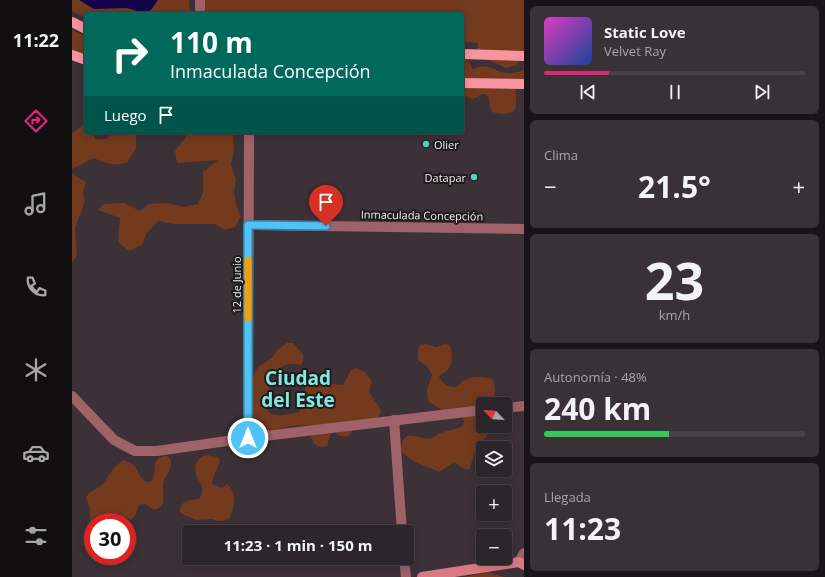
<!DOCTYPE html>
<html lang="es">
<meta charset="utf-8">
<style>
:root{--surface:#2c2529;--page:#383135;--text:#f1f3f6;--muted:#a6a5a8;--line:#484246;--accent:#db2777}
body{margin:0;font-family:"Open Sans",sans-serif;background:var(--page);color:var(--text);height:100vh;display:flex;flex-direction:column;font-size:15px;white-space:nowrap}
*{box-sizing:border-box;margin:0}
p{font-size:13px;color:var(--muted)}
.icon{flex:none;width:22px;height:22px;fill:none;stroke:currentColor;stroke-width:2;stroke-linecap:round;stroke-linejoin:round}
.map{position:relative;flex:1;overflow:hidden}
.panel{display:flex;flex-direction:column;gap:6px;padding:6px;background:#181417;width:301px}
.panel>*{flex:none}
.hud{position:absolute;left:12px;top:12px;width:380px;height:122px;border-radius:4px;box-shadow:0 2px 10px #0003,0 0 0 1px var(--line);background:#00695c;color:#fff;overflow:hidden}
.needle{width:26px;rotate:295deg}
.fabs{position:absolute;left:404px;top:397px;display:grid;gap:8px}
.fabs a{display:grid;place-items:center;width:36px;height:36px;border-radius:4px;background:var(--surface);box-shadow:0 2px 10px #0003,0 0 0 1px var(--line);font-size:20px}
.speed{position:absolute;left:12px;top:513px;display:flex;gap:8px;font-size:20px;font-weight:700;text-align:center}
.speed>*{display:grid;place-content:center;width:52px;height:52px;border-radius:50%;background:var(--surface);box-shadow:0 2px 10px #0003,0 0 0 1px var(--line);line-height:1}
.speed .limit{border:6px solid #d22;background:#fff;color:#111}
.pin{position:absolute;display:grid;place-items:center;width:34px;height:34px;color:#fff;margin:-41px -17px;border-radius:50% 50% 50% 0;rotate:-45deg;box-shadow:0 0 4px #0007}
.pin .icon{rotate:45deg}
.me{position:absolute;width:44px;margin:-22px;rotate:0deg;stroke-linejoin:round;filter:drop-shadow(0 0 3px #0008)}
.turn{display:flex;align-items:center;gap:14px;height:84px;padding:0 20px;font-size:18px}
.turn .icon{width:52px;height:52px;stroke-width:2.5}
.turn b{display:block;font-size:28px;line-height:34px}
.then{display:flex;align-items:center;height:38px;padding:0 20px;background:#0003;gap:8px;font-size:15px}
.big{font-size:30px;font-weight:700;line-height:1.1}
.panel .tile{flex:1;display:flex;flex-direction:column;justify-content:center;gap:6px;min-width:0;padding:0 14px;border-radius:6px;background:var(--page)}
.panel .dial{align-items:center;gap:0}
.dial b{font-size:52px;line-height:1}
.song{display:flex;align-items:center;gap:12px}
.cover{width:48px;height:48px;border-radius:6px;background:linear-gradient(135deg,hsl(310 70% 55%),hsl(220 70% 35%))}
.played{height:4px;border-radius:2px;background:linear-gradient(90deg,var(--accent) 25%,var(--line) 25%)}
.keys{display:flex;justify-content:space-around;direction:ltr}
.heat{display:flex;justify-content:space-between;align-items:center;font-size:22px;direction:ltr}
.charge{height:6px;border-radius:3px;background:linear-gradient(90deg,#34c759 48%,var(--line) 0)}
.trip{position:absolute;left:110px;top:525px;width:232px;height:40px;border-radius:4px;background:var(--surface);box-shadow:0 2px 10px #0003,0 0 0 1px var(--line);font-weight:700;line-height:40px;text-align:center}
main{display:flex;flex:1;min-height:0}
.dock{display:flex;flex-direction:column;width:72px;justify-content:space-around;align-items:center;background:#120f10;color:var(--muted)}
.dock .icon{width:28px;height:28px}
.dock .current{color:var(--accent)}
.dock b{font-size:18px;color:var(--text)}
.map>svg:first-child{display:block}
.green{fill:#733a1e}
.water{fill:#14044b}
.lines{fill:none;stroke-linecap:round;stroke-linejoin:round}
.street{stroke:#9f6268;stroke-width:10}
.secondary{stroke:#da7984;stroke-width:10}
.primary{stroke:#f8949f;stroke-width:10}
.route-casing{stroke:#337fa1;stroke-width:10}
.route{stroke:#4fc3f7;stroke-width:7}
.slow{stroke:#f59e0b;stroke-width:7}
.poi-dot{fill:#57cec2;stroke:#1f1b1d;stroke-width:1.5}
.labels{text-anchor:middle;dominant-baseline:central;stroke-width:4;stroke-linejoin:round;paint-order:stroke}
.poi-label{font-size:11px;fill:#f2ecef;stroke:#1f1b1d;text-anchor:start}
.street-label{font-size:11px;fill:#f2ecef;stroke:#1f1b1d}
.town-label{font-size:19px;font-weight:bold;fill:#81eadf;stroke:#1f1b1d}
</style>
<main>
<nav class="dock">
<b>11:22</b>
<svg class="icon current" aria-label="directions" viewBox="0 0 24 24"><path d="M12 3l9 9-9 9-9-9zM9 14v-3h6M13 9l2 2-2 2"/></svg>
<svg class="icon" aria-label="music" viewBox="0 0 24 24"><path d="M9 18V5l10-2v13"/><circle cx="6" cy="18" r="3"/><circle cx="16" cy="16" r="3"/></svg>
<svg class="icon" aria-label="phone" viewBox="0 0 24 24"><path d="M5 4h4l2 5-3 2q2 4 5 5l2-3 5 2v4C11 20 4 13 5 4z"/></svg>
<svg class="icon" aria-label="climate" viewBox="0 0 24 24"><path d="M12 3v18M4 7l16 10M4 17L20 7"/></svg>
<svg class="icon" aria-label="car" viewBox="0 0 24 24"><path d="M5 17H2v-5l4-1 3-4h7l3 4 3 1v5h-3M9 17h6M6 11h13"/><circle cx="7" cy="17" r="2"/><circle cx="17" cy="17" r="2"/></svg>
<svg class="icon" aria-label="filters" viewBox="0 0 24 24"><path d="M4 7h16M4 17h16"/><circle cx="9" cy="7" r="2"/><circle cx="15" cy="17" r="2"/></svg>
</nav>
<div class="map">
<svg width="452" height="577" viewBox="0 0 452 577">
<rect width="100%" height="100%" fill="#3b3137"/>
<!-- green -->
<g class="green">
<path d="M0,0h117l1,14h-104v4l-14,-7z"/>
<path d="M130,0h322v51l-7,14 -11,3 -30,-13 2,-12 -16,-1v-28h-256l-6,-10z"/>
<path d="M0,30l14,6v21l-14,-7z"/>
<path d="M390,57l8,6 3,7c10,-8 19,-1 29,2 8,2 15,1 22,-2v17l-8,2c-1,8 2,14 -2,22 -7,4 -14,3 -22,1l-2,-5 -2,-11 -5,-2 -10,5 -10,-4z"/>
<path d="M11,125l3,2v5h7l2,7h12l5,-7h24v16l-9,15c-13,3 -21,1 -33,-5l-22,11v-36z"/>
<path d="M112,132h49l1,18 -3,15 5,14 -2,12 2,14 5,11 -6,11 -10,3 -11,-6h-40l-16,-3 -12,13 -4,11 -13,6 -11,-9 2,-24 -22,-8 6,-6 20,-1 16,8 9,-7 18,-1 16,4 15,-3 5,-11v-21l15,-12 -41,3 -2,-12 11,-14z"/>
<path d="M0,174l14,8 -3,10 2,9 -10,27 2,27 -5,8z"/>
<path d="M215,343h6l10,11v6l-2,5c-18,-4 -23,4 -33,16l2,11 -3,10 1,10c9,6 21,2 31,0l3,-5 3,-10v-11l5,-10 5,-1c12,5 13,10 28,10l8,-15 5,-2 9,4 7,10c-7,13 4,17 9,29l-4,11 -21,-1 -7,15c-7,1 -11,0 -15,-5l-4,4 -3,11c-16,4 -16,-10 -18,-21l-17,1 -34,7 -4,-2 -2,-11 1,-44 5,-9 14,-9 6,-9z"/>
<path d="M354,344l10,3 10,-3 4,2c4,15 3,22 -11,30 3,8 9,11 17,11 3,-2 4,-3 7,-6 8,-6 21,-4 30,-2l2,11 -3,14h-9v22h5l-1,10 -9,8 -9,26 -5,-1 -10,-7 -15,10c-12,-6 -30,-10 -38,-22 2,-26 18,-8 31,-12 2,-1 5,-3 8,-5 7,-2 14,-4 21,-6l3,-5 -1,-5 -21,-7 -14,-9 -1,-11 5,-15 -5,-9 -9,-6c-1,-6 0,-10 2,-15z"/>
<path d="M133,455l13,2 2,5 -7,16 -1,6 10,4 5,-4c11,9 7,25 2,35l-7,2h-5l-5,-2 -16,1 -16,-7c0,-13 8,-13 19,-14 2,-3 4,-7 3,-12 -1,-3 -3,-6 -4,-8 -5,-10 -3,-20 7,-24z"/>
<path d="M95,456l4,4c1,11 -5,14 -8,23 -1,7 2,16 -1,22 -2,3 -4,4 -8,5l-9,-6 -6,1 -4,11 -4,4 -10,-4c-11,3 -20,10 -31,3v-11l-4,-11c4,-6 8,-6 13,-10 11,-8 9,-18 25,-27l10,5 8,14 5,3 5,-1c6,-10 -3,-24 15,-25z"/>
<path d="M416,572l16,5h-40z"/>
</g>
<!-- water -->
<path class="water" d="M7,0h79l-7,10 -7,3 -17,-5 -33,1z"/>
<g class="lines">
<!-- street -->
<g class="street">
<path d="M128,0v14"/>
<path d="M176,225l276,4"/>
<path d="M0,396l42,44 21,11h22l91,-13 235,-28"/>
<path d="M433,408l19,-2"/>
<path d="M322,420l8,112"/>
<path d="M176,438l1,-306"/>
<path d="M332,558l2,19"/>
<path d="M447,562l5,-9"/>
</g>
<!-- secondary -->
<path class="secondary" d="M350,577l97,-15 5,3"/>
<!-- primary -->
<g class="primary">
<path d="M0,22l14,7"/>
<path d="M390,54l62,2"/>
<path d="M0,55l14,5"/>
<path d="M390,83l62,1"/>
</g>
</g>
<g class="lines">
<!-- route casing -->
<g class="route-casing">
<path id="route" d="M176,438v-213l78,1"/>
</g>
<!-- route -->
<use href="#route" class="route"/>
<!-- slow -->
<path class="slow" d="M176,318v-58"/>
</g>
<!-- markers -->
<g class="poi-dot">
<circle cx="354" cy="144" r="4"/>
<circle cx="402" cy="177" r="4"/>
</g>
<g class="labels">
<!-- poi labels -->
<g class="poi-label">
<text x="362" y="144">Olier</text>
<text x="394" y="177" text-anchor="end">Datapar</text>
</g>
<!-- street labels -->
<g class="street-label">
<text transform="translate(350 215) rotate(1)">Inmaculada Concepción</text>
<text transform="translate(164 285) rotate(-90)">12 de Junio</text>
</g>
<!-- town labels -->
<g class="town-label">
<text x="226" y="378">Ciudad<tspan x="226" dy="22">del Este</tspan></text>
</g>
</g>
</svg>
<div class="fabs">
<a><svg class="needle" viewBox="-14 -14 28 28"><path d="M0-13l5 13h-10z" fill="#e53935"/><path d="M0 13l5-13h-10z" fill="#a6a5a8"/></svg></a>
<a><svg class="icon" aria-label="layers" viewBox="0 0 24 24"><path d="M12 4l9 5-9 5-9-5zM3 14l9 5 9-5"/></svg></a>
<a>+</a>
<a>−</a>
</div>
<div class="speed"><div class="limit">30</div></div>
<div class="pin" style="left:254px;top:226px;background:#d93025"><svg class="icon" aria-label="arrive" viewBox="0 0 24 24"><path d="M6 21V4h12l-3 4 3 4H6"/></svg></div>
<svg class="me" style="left:176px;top:438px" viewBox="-20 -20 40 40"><circle r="17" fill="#4fc3f7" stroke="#fff" stroke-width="3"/><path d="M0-11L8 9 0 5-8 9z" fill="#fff"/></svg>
<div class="trip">11:23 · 1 min · 150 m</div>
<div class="hud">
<div class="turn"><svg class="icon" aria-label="right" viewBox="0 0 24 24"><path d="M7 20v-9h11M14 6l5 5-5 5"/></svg><div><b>110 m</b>Inmaculada Concepción</div></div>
<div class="then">Luego<svg class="icon" aria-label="arrive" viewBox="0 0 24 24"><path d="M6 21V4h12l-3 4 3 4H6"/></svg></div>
</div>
</div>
<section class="panel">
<div class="tile">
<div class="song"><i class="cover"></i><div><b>Static Love</b><p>Velvet Ray</p></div></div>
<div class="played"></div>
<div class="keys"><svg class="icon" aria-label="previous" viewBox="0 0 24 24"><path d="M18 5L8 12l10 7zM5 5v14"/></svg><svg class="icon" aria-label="pause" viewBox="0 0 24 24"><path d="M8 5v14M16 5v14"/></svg><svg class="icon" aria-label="next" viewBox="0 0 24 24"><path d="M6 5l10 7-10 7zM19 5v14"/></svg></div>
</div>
<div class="tile"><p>Clima</p>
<div class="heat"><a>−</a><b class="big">21.5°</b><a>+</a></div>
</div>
<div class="tile dial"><b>23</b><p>km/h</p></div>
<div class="tile"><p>Autonomía · 48%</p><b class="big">240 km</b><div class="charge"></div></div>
<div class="tile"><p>Llegada</p><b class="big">11:23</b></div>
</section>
</main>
